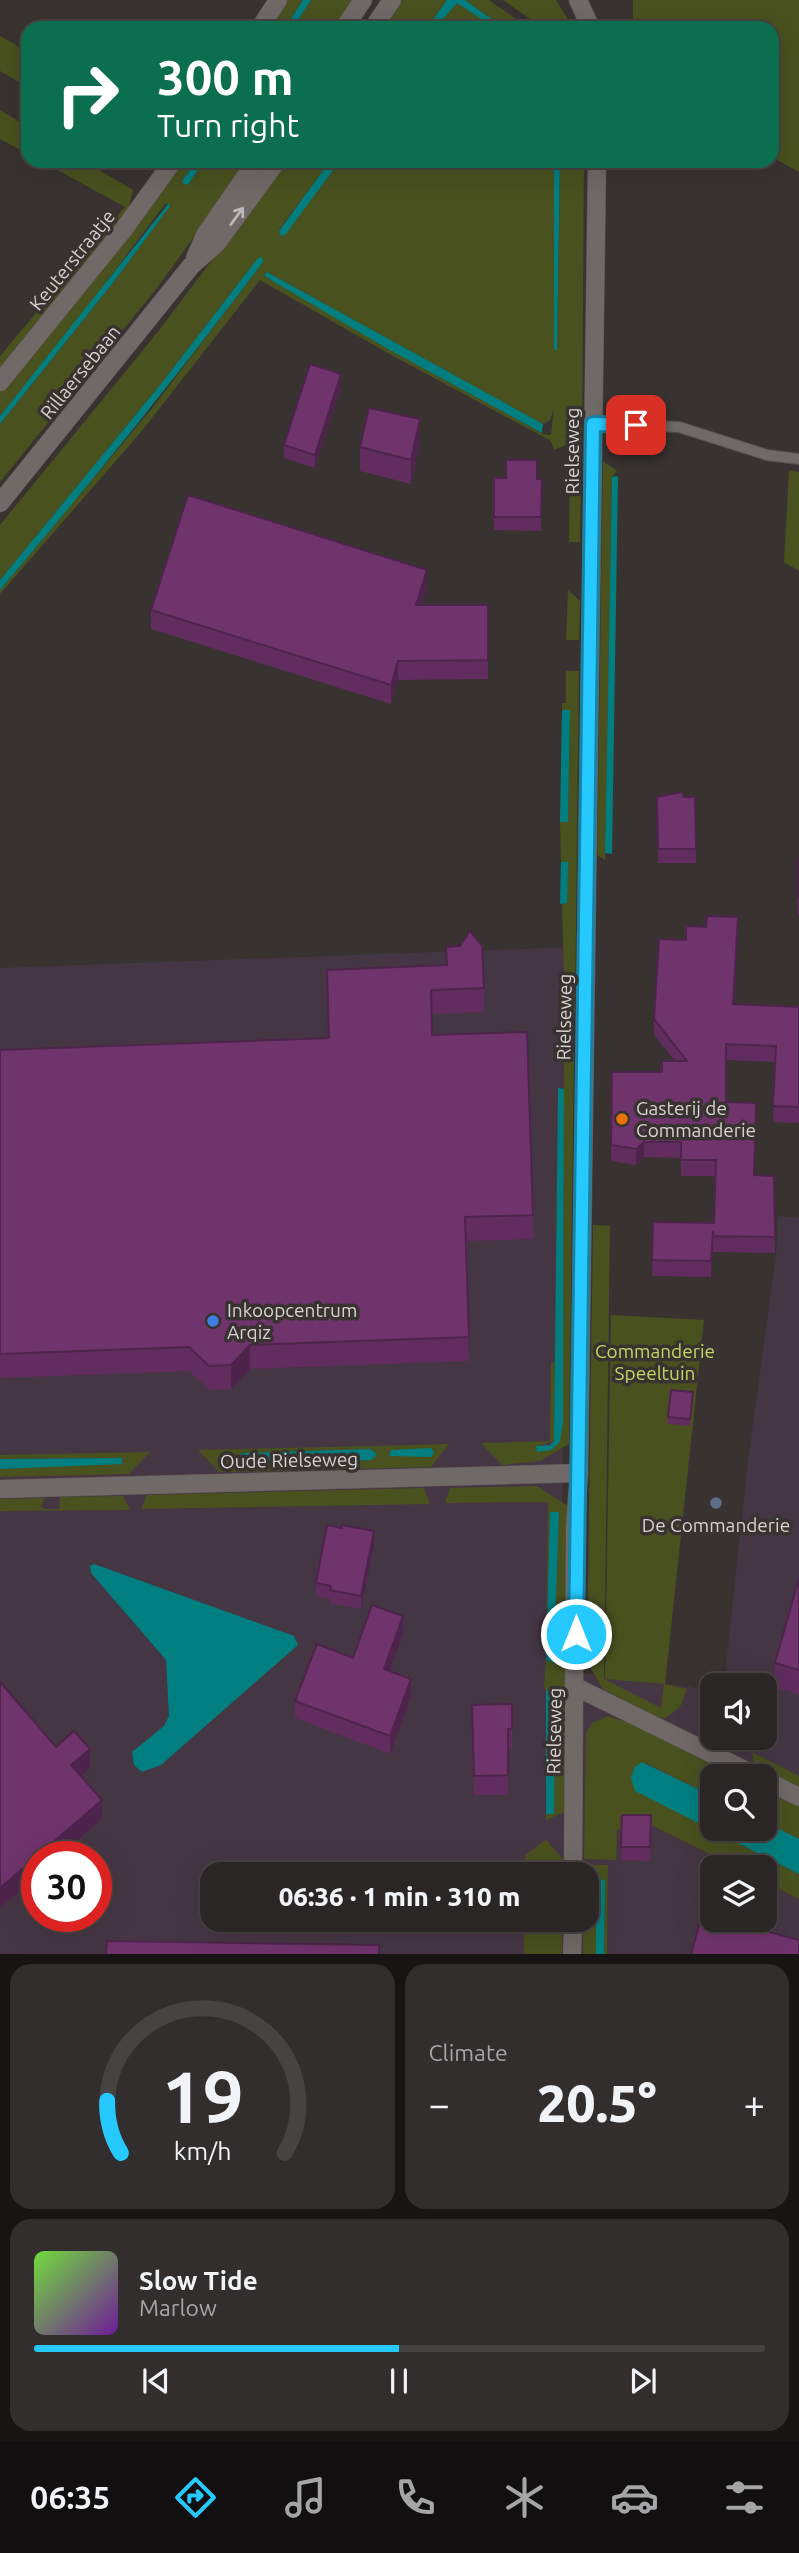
<!DOCTYPE html>
<meta charset="utf-8">
<style>
:root{--surface:#2a2625;--page:#322e2d;--text:#f1f3f6;--muted:#a5a5a7;--line:#464342;--accent:#25c9fe}
body{margin:0;font-family:Ubuntu,sans-serif;background:var(--page);color:var(--text);height:100vh;display:flex;flex-direction:column;font-size:26px;white-space:nowrap}
*{box-sizing:border-box;margin:0}
p{font-size:23px;color:var(--muted)}
.icon{flex:none;width:38px;height:38px;fill:none;stroke:currentColor;stroke-width:2;stroke-linecap:round;stroke-linejoin:round}
.map{position:relative;height:1954px;overflow:hidden}
.panel{display:flex;flex-direction:column;gap:10px;padding:10px;background:#171514;flex:1}
.panel>*{flex:none}
.hud{position:absolute;left:21px;top:21px;width:758px;height:147px;border-radius:21px;box-shadow:0 7px 28px #0002,0 0 0 2px var(--line);background:#0b6e4f;color:#fff;overflow:hidden}
.buttons{position:absolute;left:700px;top:1673px;display:grid;gap:14px}
.buttons a{display:grid;place-items:center;width:77px;height:77px;border-radius:14px;background:var(--surface);box-shadow:0 7px 28px #0002,0 0 0 2px var(--line);font-size:35px}
.speed{position:absolute;left:21px;top:1841px;display:flex;gap:14px;font-size:35px;font-weight:700;text-align:center}
.speed>*{display:grid;place-content:center;width:91px;height:91px;border-radius:50%;background:var(--surface);box-shadow:0 7px 28px #0002,0 0 0 2px var(--line);line-height:1}
.speed .limit{border:10px solid #d22;background:#fff;color:#111}
.pin{position:absolute;display:grid;place-items:center;width:60px;height:60px;color:#fff;margin:-30px;border-radius:14px;box-shadow:0 4px 10px #0006}
.me{position:absolute;width:77px;margin:-38px;rotate:0deg;stroke-linejoin:round;filter:drop-shadow(0 0 5px #0008)}
.turn{display:flex;align-items:center;gap:24px;height:147px;padding:0 21px;font-size:32px}
.turn .icon{width:91px;height:91px;stroke-width:2.5}
.turn b{display:block;font-size:49px;line-height:60px}
.big{font-size:52px;font-weight:800;line-height:1.1}
.panel .widget{flex:1;display:flex;flex-direction:column;justify-content:center;gap:10px;min-width:0;padding:0 24px;border-radius:21px;background:var(--page)}
.panel .dial{align-items:center;gap:0}
.dial svg{height:182px;overflow:visible;fill:none;stroke:var(--line);stroke-width:7;stroke-linecap:round;text-anchor:middle}
.dial text{fill:var(--text);stroke:none}
.song{display:flex;align-items:center;gap:21px}
.cover{width:84px;height:84px;border-radius:10px;background:linear-gradient(135deg,hsl(100 70% 55%),hsl(280 70% 35%))}
.played{height:7px;border-radius:4px;background:linear-gradient(90deg,var(--accent) 50%,var(--line) 50%)}
.keys{display:flex;justify-content:space-around;direction:ltr}
.heat{display:flex;justify-content:space-between;align-items:center;font-size:38px;direction:ltr}
.panel .tiles{flex:1;display:grid;gap:10px;grid-template-columns:1fr 1fr}
.widget:last-child{grid-column:span 2}
.trip{position:absolute;left:200px;top:1862px;width:399px;height:70px;border-radius:21px;background:var(--surface);box-shadow:0 7px 28px #0002,0 0 0 2px var(--line);font-weight:800;line-height:70px;text-align:center}
.menu{display:flex;height:112px;justify-content:space-around;align-items:center;background:#110f0f;color:var(--muted)}
.menu .icon{width:49px;height:49px}
.menu .selected{color:var(--accent)}
.menu b{font-size:32px;color:var(--text)}
.map>svg:first-child{display:block}
.industrial{fill:#453643;fill-rule:evenodd}
.green{fill:#49511f;fill-rule:evenodd}
.water{fill:#017f80}
.lines{fill:none;stroke-linecap:round;stroke-linejoin:round}
.service-casing{stroke:#565150;stroke-width:12}
.minor-casing{stroke:#565150;stroke-width:19}
.tertiary-casing{stroke:#565150;stroke-width:19}
.service{stroke:#6f6967;stroke-width:10}
.minor{stroke:#6f6967;stroke-width:18}
.tertiary{stroke:#6f6967;stroke-width:18}
.wall{fill:#602d5e}
.shaded-wall{fill:#4e244c}
.building{fill:#70346d;stroke:#4e244c;stroke-width:2}
.oneway{stroke:#bcb8b6}
.route-casing{stroke:#1883a5;stroke-width:18}
.route{stroke:#25c9fe;stroke-width:12}
.food-dot{fill:#e8710a;stroke:#383331;stroke-width:2.5}
.shop-dot{fill:#3f7fe0;stroke:#383331;stroke-width:2.5}
.service-dot{fill:#5c6f8a;stroke:#383331;stroke-width:2.5}
.labels{text-anchor:middle;dominant-baseline:central;stroke-width:7;stroke-linejoin:round;paint-order:stroke}
.street-label{font-size:19px;fill:#d5d2d0;stroke:#383331}
.poi-label{font-size:19px;fill:#d5d2d0;stroke:#383331;text-anchor:start}
.park-label{font-size:19px;fill:#c2d762;stroke:#383331}
</style>
<div class="map">
<svg width="799" height="1955" viewBox="0 0 799 1955">
<rect width="100%" height="100%" fill="#383331"/>
<!-- industrial -->
<path class="industrial" d="M573,947l-14,723 153,20v48h53v-53h-41l24,-224 28,-206 2,-39 21,2v736h-799v-986zM712,1776h53v53h-53zM37,1857h59v59h-59zM712,1867h53v53h-53zM212,1874h374v46h-374z"/>
<!-- green -->
<g class="green">
<path d="M285,0h18l-18,28h-17z"/>
<path d="M311,0h43l-19,28h-42z"/>
<path d="M403,0h44l-20,28h-44z"/>
<path d="M465,0h24l40,28h-25z"/>
<path d="M503,0h53l17,28h-30z"/>
<path d="M633,0h166v172l-27,-15v-129h-139z"/>
<path d="M456,3l4,1 35,24h-60z"/>
<path d="M0,36l28,16v35l-28,-16z"/>
<path d="M0,110l28,17v27l-28,-15z"/>
<path d="M41,161h43l49,29 -7,28 -126,156v-18l125,-149z"/>
<path d="M181,161h15l-14,20 6,4 16,-24h45l-92,127 -157,194v-58l112,-140 58,-80h-5l-85,113 -80,99v-25l142,-174z"/>
<path d="M287,161h43l-51,69 4,6 57,-75h214l1,189 2,-1 3,-188h24l-2,277 -28,12 -3,-9 -165,-89 -126,-72 -119,152 -141,162v-4l153,-183 110,-145 -5,-4 -98,127 -160,195v-55l157,-192zM267,272l272,150 5,2 6,-4 4,-11 -3,26 -8,-1 -272,-154 -7,-5z"/>
<path d="M603,461l14,10 -5,6 -7,383 -8,-5z"/>
<path d="M570,468l11,6 -1,68h-11z"/>
<path d="M789,470l10,2v99l-15,-9z"/>
<path d="M568,590l12,11 -1,39h-13z"/>
<path d="M566,671h13l-4,343 -10,6 -3,-117h4l1,-41h-6l-1,-40 8,-1 2,-111h-8v-7h4z"/>
<path d="M564,1048l10,5 -5,391 -29,17 -38,4 -21,-22 69,-2 1,-78h4l-1,78 -17,5 14,4 12,-28z"/>
<path d="M593,1225l17,1 -6,453 57,29 3,-24 -59,-5 6,-364 93,5 -39,364 22,5 -7,18 -14,11 -10,-1 -53,-28 -16,-27z"/>
<path d="M449,1444l-18,23 -212,5 -21,-22zM370,1449l7,5 -5,6 -127,4 -3,-11z"/>
<path d="M150,1452l-21,22 -129,3v-8l123,-7 -1,-4 -122,1v-4z"/>
<path d="M537,1486l31,20 -4,306 -18,8v-6l8,-1 1,-118 -11,-7 2,-28 8,1 5,-148h-9l-4,126 2,-137 -103,1 5,-15z"/>
<path d="M424,1488l6,16 -289,5 6,-14z"/>
<path d="M123,1496l7,14 -129,1 -1,3v-15l45,-1 -4,8 4,3h14l1,-12z"/>
<path d="M702,1691l10,2v45l19,4 -11,7c-22,-11 -20,-36 -18,-58z"/>
<path d="M607,1716l25,8 106,52h-26v20l-69,-34 -12,16 9,15 159,81v25l-34,-17v-15h-29l-85,-42v4h-34l-1,31 -32,-1 2,-126 6,-10z"/>
<path d="M752,1752l47,24v12l-45,-22z"/>
<path d="M765,1789l34,17v33l-34,-17z"/>
<path d="M546,1840l17,19v15h-38v-19z"/>
<path d="M584,1865h24l-1,89h-3l-7,-76 -1,76 -13,1v-35h3z"/>
<rect x="524" y="1920" width="38" height="34"/>
</g>
<!-- water -->
<g class="water">
<path d="M303,0h8l-18,28h-8z"/>
<path d="M447,0h18l39,28h-9l-38,-25 -22,25h-8z"/>
<path d="M196,161h8l-16,24 -4,-1 -2,-3z"/>
<path d="M330,161h10l-55,74 -4,1 -2,-5z"/>
<path d="M554,161h6l-3,189h-3z"/>
<path d="M169,203l1,3 -58,78 -112,140v-8z"/>
<path d="M262,257l1,5c-84,112 -172,221 -263,328v-10l160,-195 98,-127z"/>
<path d="M267,272l276,152 -1,9 -154,-84 -117,-69 -7,-5z"/>
<path d="M616,476l2,1 -6,377 -7,-1 7,-376z"/>
<path d="M562,710h8l-2,112h-8z"/>
<path d="M561,862h7l-1,41 -7,1z"/>
<path d="M558,1088l6,1 -1,333 -3,20 -9,8 -14,2 -1,-6 14,-1 4,-4z"/>
<path d="M431,1448l3,5 -3,4 -42,-1 2,-6z"/>
<path d="M370,1449l7,5 -5,6 -127,4 -6,-5 1,-5 5,-1z"/>
<path d="M122,1458v6l-122,5v-10z"/>
<path d="M550,1512h9l-5,151 -8,-3z"/>
<path d="M94,1564l200,72 4,9 -137,120 -19,7 -8,-7 -2,-13 32,-26 5,-10 -3,-56 -75,-87 -1,-7z"/>
<path d="M546,1690l9,4 -1,120h-8z"/>
<path d="M642,1762l70,34v33h53v-7l34,17v35l-164,-83 -4,-13 4,-11z"/>
<path d="M596,1878l9,2 -1,74h-8z"/>
</g>
<g class="lines">
<!-- service casing -->
<g class="service-casing">
<path id="service" d="M593,424l86,3 88,28 32,4"/>
</g>
<!-- minor casing -->
<g class="minor-casing">
<g id="minor">
<path d="M578,0l13,28"/>
<path d="M260,28l18,-28"/>
<path d="M0,382l124,-153 49,-68"/>
<path d="M0,1489l579,-16"/>
<path d="M576,1687l181,89"/>
<path d="M765,1780l34,17"/>
<path d="M573,1874l2,-347 4,-54 18,-1312"/>
<path d="M572,1955l1,-35"/>
</g>
</g>
<!-- tertiary casing -->
<g class="tertiary-casing">
<g id="tertiary">
<path d="M344,28l19,-28"/>
<path d="M373,28l19,-28"/>
<path d="M195,258l10,-23 51,-74"/>
<path d="M0,503l191,-237 26,-23 60,-82"/>
</g>
</g>
<!-- service -->
<use href="#service" class="service"/>
<!-- minor -->
<use href="#minor" class="minor"/>
<!-- tertiary -->
<use href="#tertiary" class="tertiary"/>
</g>
<!-- wall -->
<g class="wall">
<path d="M341,387l-26,81 -31,-10v-13z"/>
<path d="M420,443l-9,41 -51,-13v-24z"/>
<path d="M494,478l48,1 -1,52 -47,-1z"/>
<path d="M427,589l-5,16h66v74l-90,1 -7,24 -240,-75v-19z"/>
<path d="M657,797h38l1,66h-38z"/>
<rect x="798" y="859" width="1" height="56"/>
<path d="M738,933l-4,71 65,3v116l-26,-1 2,-60 -49,-2v42l29,73 19,1 1,77 -62,-1v-4l-2,29 -59,-1 1,-54 61,1 1,-47h-34v-18l-37,-1 -8,8 -25,-4 1,-89h50l13,-11 -21,-26v-16l32,-79z"/>
<path d="M446,947l38,41v24l-52,2v21l101,180v24l-68,2 4,120 -219,8 -19,20 -22,1 -20,-19 -189,7v-328l329,-12 -2,-68 119,-4z"/>
<path d="M693,1399l-3,27 -22,-2v-7z"/>
<path d="M374,1544l-13,65 -31,-6v-4l-14,-3v-13z"/>
<path d="M799,1578v116l-24,-6v-25z"/>
<path d="M403,1634l-14,37 22,26 -21,57 -95,-36v-17l58,-43z"/>
<path d="M512,1704v45l-4,-1v47h-34l-2,-71z"/>
<path d="M622,1815h29l-1,46 -29,-1z"/>
</g>
<!-- shaded-wall -->
<g class="shaded-wall">
<path d="M341,374v13l-26,81v-13z"/>
<path d="M420,419v24l-9,41v-24z"/>
<path d="M427,570v19l-11,36v-20z"/>
<path d="M398,661v19l-7,24v-19z"/>
<path d="M738,917v16l-5,87v-16z"/>
<path d="M644,1142v15l-8,8v-16z"/>
<path d="M713,1231v17l-2,29v-16z"/>
<path d="M250,1345v24l-19,20v-24z"/>
<path d="M374,1531v13l-13,65v-13z"/>
<path d="M403,1616v18l-19,53v-18z"/>
<path d="M411,1679v18l-21,57v-18z"/>
<path d="M90,1749v19l-19,16v-19z"/>
<path d="M102,1800v19l-44,38h-21v19l-37,32v-20z"/>
</g>
<!-- building -->
<g class="building">
<path d="M310,364l31,10 -26,81 -31,-10z"/>
<path d="M369,408l51,11 -9,41 -51,-13z"/>
<path d="M506,460h31v19h5l-1,38h-47v-39h12z"/>
<path d="M188,495l239,75 -11,35h72v55l-90,1 -7,24 -240,-75z"/>
<path d="M682,792l2,5h11l1,52h-38l-1,-52z"/>
<rect x="798" y="859" width="1" height="37"/>
<path d="M707,916l31,1 -5,87 66,3v100l-26,-1 3,-60 -50,-2v58l30,1 -2,72 20,1 1,61 -62,-1v-5l-2,30 -59,-1 1,-38 61,1 2,-63h-35v-18h-37l-8,7 -25,-4 1,-73h50v-11h25l-33,-42 5,-80 27,1v-14l20,1z"/>
<path d="M470,931l12,15 2,42 -53,2 1,45 95,-3 6,183 -68,2 4,120 -219,8 -19,20 -22,1 -20,-19 -189,7v-304l329,-12 -2,-68 120,-5 -1,-18 14,-1z"/>
<path d="M671,1390l22,2 -3,27 -22,-2z"/>
<path d="M327,1525l15,3v-3l32,6 -13,65 -31,-6 1,-4 -15,-3z"/>
<path d="M799,1578v92l-24,-7z"/>
<path d="M372,1605l31,11 -19,53 27,10 -21,57 -95,-35 22,-57 36,14z"/>
<path d="M0,1682l56,65 18,-16 16,18 -19,16 31,35 -102,88z"/>
<path d="M512,1704v25h-4v46l-34,1 -2,-71z"/>
<path d="M622,1815h29l-1,32h-29z"/>
<path d="M702,1914l10,3v3h11l76,20v15h-108z"/>
<path d="M107,1941l272,4v10h-273z"/>
</g>
<!-- one-way arrows -->
<defs><path id="oneway-shaft" d="M-6 0H5M1.5-3L5.5 0L1.5 3" fill="none" stroke-width="1.6" stroke-linecap="round" stroke-linejoin="round" transform="scale(1.75)"/></defs>
<use class="oneway" href="#oneway-shaft" transform="translate(237 216) rotate(-54)"/>
<g class="lines">
<!-- route casing -->
<g class="route-casing">
<path id="route" d="M576,1634l17,-1210 43,1"/>
</g>
<!-- route -->
<use href="#route" class="route"/>
</g>
<!-- markers -->
<circle class="food-dot" cx="622" cy="1119" r="7"/>
<circle class="shop-dot" cx="213" cy="1321" r="7"/>
<circle class="service-dot" cx="716" cy="1503" r="7"/>
<g class="labels">
<!-- street labels -->
<g class="street-label">
<text transform="translate(72 260) rotate(-51)">Keuterstraatje</text>
<text transform="translate(80 372) rotate(-51)">Rillaersebaan</text>
<text transform="translate(572 451) rotate(-90)">Rielseweg</text>
<text transform="translate(564 1017) rotate(-89)">Rielseweg</text>
<text transform="translate(289 1460) rotate(-1)">Oude Rielseweg</text>
<text transform="translate(554 1731) rotate(-89)">Rielseweg</text>
</g>
<!-- poi labels -->
<g class="poi-label">
<text x="636" y="1108">Gasterij de<tspan x="636" dy="22">Commanderie</tspan></text>
<text x="227" y="1310">Inkoopcentrum<tspan x="227" dy="22">Arqiz</tspan></text>
<text x="716" y="1525" text-anchor="middle">De Commanderie</text>
</g>
<!-- park labels -->
<g class="park-label">
<text x="655" y="1351">Commanderie<tspan x="655" dy="22">Speeltuin</tspan></text>
</g>
</g>
</svg>
<div class="buttons">
<a><svg class="icon" aria-label="sound" viewBox="0 0 24 24"><path d="M4 9h4l5-4v14l-5-4H4zM17 9q2 3 0 6"/></svg></a>
<a><svg class="icon" aria-label="search" viewBox="0 0 24 24"><circle cx="10" cy="10" r="6"/><path d="M15 15l6 6"/></svg></a>
<a><svg class="icon" aria-label="layers" viewBox="0 0 24 24"><path d="M12 4l9 5-9 5-9-5zM3 14l9 5 9-5"/></svg></a>
</div>
<div class="speed"><div class="limit">30</div></div>
<div class="pin" style="left:636px;top:425px;background:#d93025"><svg class="icon" aria-label="arrive" viewBox="0 0 24 24"><path d="M6 21V4h12l-3 4 3 4H6"/></svg></div>
<svg class="me" style="left:576px;top:1634px" viewBox="-20 -20 40 40"><circle r="17" fill="#25c9fe" stroke="#fff" stroke-width="3"/><path d="M0-11L8 9 0 5-8 9z" fill="#fff"/></svg>
<div class="trip">06:36 · 1 min · 310 m</div>
<div class="hud">
<div class="turn"><svg class="icon" aria-label="right" viewBox="0 0 24 24"><path d="M7 20v-9h11M14 6l5 5-5 5"/></svg><div><b>300 m</b>Turn right</div></div>
</div>
</div>
<section class="panel">
<div class="tiles">
<div class="widget dial"><svg viewBox="0 0 100 80">
<path d="M14 69A42 42 0 1 1 86 69"/>
<path d="M14 69A42 42 0 0 1 8 46" stroke="#25c9fe"/>
<text x="50" y="56" font-size="32" font-weight="700">19</text>
<text x="50" y="72" font-size="11">km/h</text>
</svg></div>
<div class="widget"><p>Climate</p>
<div class="heat"><a>−</a><b class="big">20.5°</b><a>+</a></div>
</div>
<div class="widget">
<div class="song"><i class="cover"></i><div><b>Slow Tide</b><p>Marlow</p></div></div>
<div class="played"></div>
<div class="keys"><svg class="icon" aria-label="previous" viewBox="0 0 24 24"><path d="M18 5L8 12l10 7zM5 5v14"/></svg><svg class="icon" aria-label="pause" viewBox="0 0 24 24"><path d="M8 5v14M16 5v14"/></svg><svg class="icon" aria-label="next" viewBox="0 0 24 24"><path d="M6 5l10 7-10 7zM19 5v14"/></svg></div>
</div>
</div>
</section>
<nav class="menu">
<b>06:35</b>
<svg class="icon selected" aria-label="directions" viewBox="0 0 24 24"><path d="M12 3l9 9-9 9-9-9zM9 14v-3h6M13 9l2 2-2 2"/></svg>
<svg class="icon" aria-label="music" viewBox="0 0 24 24"><path d="M9 18V5l10-2v13"/><circle cx="6" cy="18" r="3"/><circle cx="16" cy="16" r="3"/></svg>
<svg class="icon" aria-label="phone" viewBox="0 0 24 24"><path d="M5 4h4l2 5-3 2q2 4 5 5l2-3 5 2v4C11 20 4 13 5 4z"/></svg>
<svg class="icon" aria-label="climate" viewBox="0 0 24 24"><path d="M12 3v18M4 7l16 10M4 17L20 7"/></svg>
<svg class="icon" aria-label="car" viewBox="0 0 24 24"><path d="M5 17H2v-5l4-1 3-4h7l3 4 3 1v5h-3M9 17h6M6 11h13"/><circle cx="7" cy="17" r="2"/><circle cx="17" cy="17" r="2"/></svg>
<svg class="icon" aria-label="filters" viewBox="0 0 24 24"><path d="M4 7h16M4 17h16"/><circle cx="9" cy="7" r="2"/><circle cx="15" cy="17" r="2"/></svg>
</nav>
